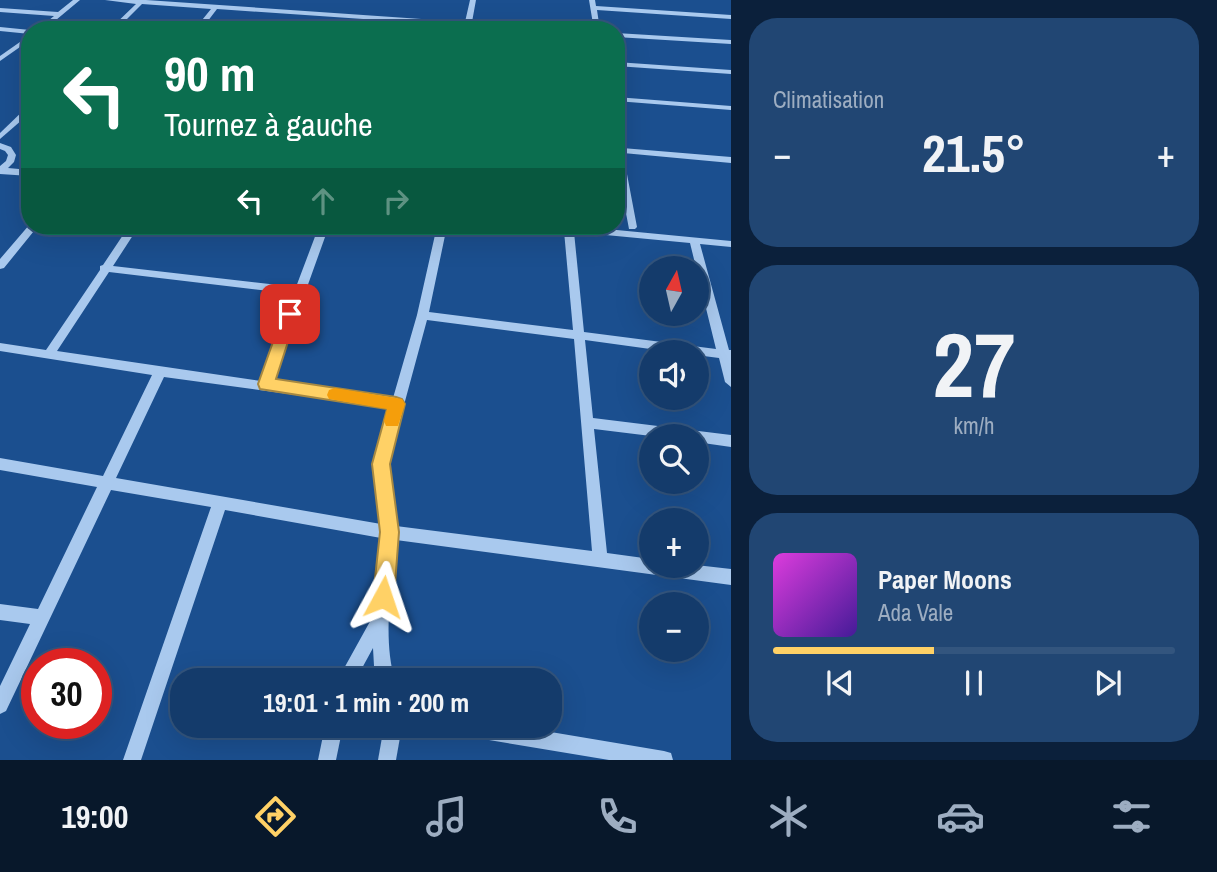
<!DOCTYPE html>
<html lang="fr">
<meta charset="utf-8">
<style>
:root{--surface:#143b6b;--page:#214673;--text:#f1f3f6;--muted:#9dadc1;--line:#33557e;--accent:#ffd166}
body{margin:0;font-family:"Archivo Narrow",sans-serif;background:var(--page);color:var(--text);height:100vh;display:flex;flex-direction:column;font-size:26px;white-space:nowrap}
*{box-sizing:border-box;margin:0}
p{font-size:23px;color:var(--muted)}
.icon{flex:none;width:38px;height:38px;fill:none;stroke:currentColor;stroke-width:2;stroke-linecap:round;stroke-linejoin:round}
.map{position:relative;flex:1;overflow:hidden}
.side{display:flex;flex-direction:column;gap:18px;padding:18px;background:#0b203b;width:486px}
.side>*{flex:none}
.hud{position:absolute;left:21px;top:21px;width:604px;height:214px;border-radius:28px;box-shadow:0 7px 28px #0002,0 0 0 2px var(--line);background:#0b6e4f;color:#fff;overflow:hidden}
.needle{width:46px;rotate:8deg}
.controls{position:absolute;left:639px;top:256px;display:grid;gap:14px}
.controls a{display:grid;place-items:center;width:70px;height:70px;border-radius:50%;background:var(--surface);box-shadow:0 7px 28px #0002,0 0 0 2px var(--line);font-size:35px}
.speed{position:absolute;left:21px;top:648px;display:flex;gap:14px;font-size:35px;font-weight:700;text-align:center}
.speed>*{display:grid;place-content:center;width:91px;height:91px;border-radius:50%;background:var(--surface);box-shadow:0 7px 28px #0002,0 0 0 2px var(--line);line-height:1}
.speed .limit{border:10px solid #d22;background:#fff;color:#111}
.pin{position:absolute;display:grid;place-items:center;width:60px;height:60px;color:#fff;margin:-30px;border-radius:14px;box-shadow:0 4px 10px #0006}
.me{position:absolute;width:77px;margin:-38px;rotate:5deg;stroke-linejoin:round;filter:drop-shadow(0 0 5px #0008)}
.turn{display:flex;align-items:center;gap:24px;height:147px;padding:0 28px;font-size:32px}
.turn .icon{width:91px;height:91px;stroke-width:2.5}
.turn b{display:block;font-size:49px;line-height:60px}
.lanes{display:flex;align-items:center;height:66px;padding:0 28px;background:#0003;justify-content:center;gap:35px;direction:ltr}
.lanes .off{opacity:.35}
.big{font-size:52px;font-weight:700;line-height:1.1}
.side .card{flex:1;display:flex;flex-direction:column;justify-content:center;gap:10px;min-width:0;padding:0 24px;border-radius:28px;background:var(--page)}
.side .dial{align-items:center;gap:0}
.dial b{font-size:91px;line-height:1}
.song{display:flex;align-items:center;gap:21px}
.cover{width:84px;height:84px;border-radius:10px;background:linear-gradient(135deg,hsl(300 70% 55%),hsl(260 70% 35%))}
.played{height:7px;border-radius:4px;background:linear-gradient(90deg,var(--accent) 40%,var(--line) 40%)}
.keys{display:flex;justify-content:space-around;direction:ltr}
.heat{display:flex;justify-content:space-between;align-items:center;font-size:38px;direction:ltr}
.trip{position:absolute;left:170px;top:668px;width:392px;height:70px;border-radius:28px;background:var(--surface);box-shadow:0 7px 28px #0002,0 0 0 2px var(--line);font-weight:700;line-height:70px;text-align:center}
.tab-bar{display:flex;height:112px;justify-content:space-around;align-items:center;background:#08182b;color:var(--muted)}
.tab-bar .icon{width:49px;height:49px}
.tab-bar .active{color:var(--accent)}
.tab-bar b{font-size:32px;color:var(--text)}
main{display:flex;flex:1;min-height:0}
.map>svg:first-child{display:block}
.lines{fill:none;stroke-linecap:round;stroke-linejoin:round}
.minor{fill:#a9c9ee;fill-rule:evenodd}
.route{fill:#ffd166;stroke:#a68842;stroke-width:2}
.slow{fill:#f59e0b}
</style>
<main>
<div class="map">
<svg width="731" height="760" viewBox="0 0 731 760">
<rect width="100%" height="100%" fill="#1b4f8f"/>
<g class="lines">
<!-- minor -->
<g class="minor">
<path d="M73,0h7l-36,30h-7l17,-14 -54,-4v-4l58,4z"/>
<path d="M105,0h41l319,22 5,-22h6l-4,22 87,8 -88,-4 -1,4h-6l1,-4 -248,-17 -16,21h-7l17,-21 -69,-5 -26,26h-7l27,-26z"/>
<path d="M589,0h6l1,6 135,9v4l-134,-9 3,20h-6z"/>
<path d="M0,27l30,3v4l-30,-3z"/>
<path d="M616,33l115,7v4l-115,-7z"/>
<path d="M30,35v5l-30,21v-5z"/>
<path d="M616,62l115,8v4l-115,-8z"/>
<path d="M616,97l115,9v4l-115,-9z"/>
<path d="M27,107h3v6l-30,26v-6z"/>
<path d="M616,133l4,2 2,13 109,9v6l-108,-10 14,74 -2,2h-6l-13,-69z"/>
<path d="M0,143l11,4 5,8 -2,7 -6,6 22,2v6l-30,-2v-8l6,-5 2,-6 -3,-4 -5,-2z"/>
<path d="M30,224v2h8l-34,42 -4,1v-10z"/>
<path d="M129,226h10l-26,40 183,21 23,-61h10l-56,156 120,16 24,-83 20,-89h10l-18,86 144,18 -9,-99 -18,-2 -5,-3h34l156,15v6l-31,-3 29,106h2v37l-6,-5 -6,-24 -23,-3v-3h-24l-87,-12 8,78 138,17v12l-35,-5v-6h-45l-57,-7 13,124 44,6v6h45l35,4v16l-335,-45c-4,45 -14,96 -1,141h-18l-3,-15 -1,-18 -18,33h-18l36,-65 8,-78 -156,-28 -84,250h-18l88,-253 -100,-17 -105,221 -6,3v-28l30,-62 -30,-4v-16l38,5 59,-122 -97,-17v-12l103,18 49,-101 -152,-24v-8l46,7 54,-80v-4l3,-1zM574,232l116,11 26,106 -132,-17zM109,272l185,22 -33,87 -204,-30zM427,320l147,19 18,212 -196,-25 -8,-62zM164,377l226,31 -16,56 7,60 -265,-46z"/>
<path d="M325,726h18l-7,34h-18z"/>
<path d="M384,726h18l-6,34h-18z"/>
<path d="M450,726h65l149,25 7,2 2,7h-64l-150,-25 -6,-3z"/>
</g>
</g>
<!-- route -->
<path class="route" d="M290,309l7,5 -21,65 120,18 6,2 3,5 -15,60 9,68 -5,65 -3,7 -8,3 -7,-3 -3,-7 7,-65 -8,-68 15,-55 -127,-20 -2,-5 25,-70z"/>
<!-- slow -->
<path class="slow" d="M335,388l67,11 3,5 -7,22h-12l-2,-5 3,-12 -58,-10 -2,-4 2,-5z"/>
</svg>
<div class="controls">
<a><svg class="needle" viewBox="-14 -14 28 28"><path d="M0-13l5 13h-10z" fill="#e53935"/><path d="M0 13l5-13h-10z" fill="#9dadc1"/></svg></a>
<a><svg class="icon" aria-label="sound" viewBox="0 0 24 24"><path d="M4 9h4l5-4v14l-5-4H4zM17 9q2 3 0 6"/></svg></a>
<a><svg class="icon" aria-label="search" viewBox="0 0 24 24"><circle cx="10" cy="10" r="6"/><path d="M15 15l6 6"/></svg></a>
<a>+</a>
<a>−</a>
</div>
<div class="speed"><div class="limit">30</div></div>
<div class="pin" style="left:290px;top:314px;background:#d93025"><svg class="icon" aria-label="arrive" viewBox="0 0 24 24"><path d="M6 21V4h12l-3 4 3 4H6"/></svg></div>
<svg class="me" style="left:383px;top:597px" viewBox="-20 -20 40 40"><path d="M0-17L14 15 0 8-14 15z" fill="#ffd166" stroke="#fff" stroke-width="4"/></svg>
<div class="trip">19:01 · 1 min · 200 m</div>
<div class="hud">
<div class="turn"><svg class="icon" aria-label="left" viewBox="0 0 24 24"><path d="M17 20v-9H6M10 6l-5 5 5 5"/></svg><div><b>90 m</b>Tournez à gauche</div></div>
<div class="lanes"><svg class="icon" aria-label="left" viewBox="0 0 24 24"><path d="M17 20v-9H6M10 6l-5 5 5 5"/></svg><svg class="icon off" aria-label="ahead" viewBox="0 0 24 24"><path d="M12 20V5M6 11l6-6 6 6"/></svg><svg class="icon off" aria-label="right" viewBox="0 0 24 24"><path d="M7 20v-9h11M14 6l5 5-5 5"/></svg></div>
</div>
</div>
<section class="side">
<div class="card"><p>Climatisation</p>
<div class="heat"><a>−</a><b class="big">21.5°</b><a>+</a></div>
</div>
<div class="card dial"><b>27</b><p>km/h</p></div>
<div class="card">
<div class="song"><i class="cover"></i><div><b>Paper Moons</b><p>Ada Vale</p></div></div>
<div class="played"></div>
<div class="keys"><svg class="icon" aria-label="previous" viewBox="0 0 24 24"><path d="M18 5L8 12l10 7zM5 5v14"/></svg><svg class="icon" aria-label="pause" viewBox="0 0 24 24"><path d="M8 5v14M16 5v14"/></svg><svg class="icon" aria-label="next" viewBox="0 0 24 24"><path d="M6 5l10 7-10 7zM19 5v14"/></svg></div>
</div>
</section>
</main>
<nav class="tab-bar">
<b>19:00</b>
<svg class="icon active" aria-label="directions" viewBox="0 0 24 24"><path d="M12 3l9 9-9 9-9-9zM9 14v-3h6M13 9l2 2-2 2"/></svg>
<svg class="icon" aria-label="music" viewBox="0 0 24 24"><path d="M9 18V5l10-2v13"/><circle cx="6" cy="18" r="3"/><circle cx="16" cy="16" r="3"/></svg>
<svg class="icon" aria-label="phone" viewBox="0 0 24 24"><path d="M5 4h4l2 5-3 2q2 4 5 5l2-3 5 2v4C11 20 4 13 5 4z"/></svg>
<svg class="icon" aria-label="climate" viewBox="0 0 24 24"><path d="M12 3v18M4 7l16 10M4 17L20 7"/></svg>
<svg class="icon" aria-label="car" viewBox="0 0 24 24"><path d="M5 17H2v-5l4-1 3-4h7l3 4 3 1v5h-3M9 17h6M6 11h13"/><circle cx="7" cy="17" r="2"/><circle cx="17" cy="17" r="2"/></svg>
<svg class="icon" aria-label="filters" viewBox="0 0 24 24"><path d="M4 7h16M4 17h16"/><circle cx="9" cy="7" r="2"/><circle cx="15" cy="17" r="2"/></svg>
</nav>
